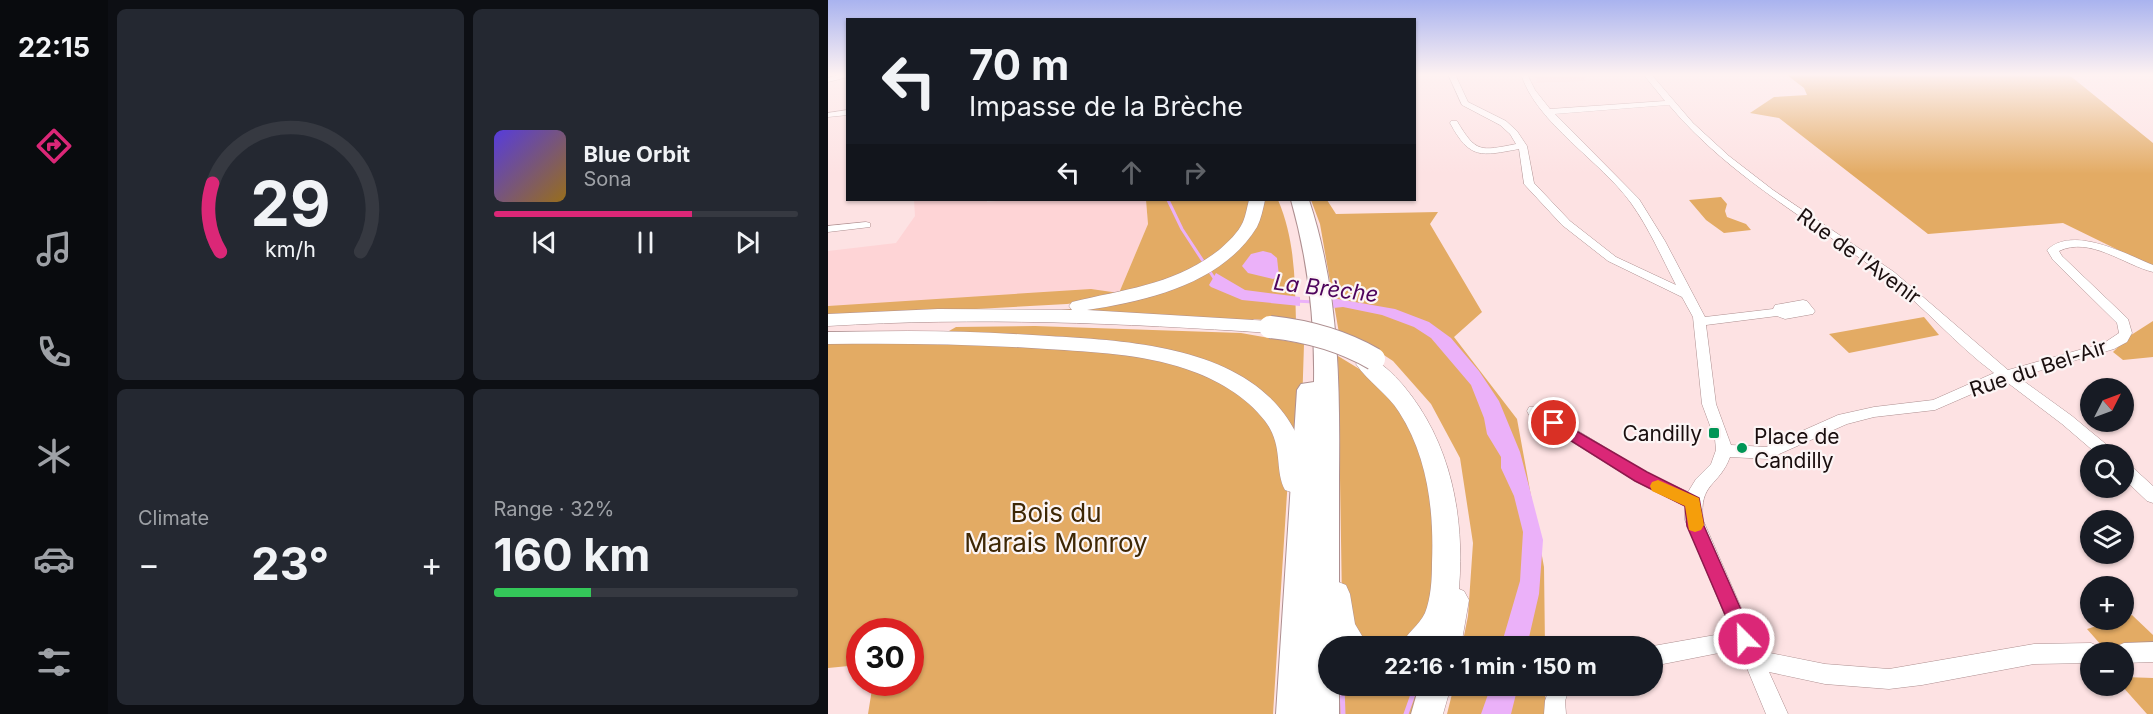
<!DOCTYPE html>
<meta charset="utf-8">
<style>
:root{--surface:#171b24;--page:#242831;--text:#f1f3f6;--muted:#9ea1a6;--line:#363941;--accent:#db2777}
body{margin:0;font-family:Inter,sans-serif;background:var(--page);color:var(--text);height:100vh;display:flex;flex-direction:column;font-size:22px;white-space:nowrap}
*{box-sizing:border-box;margin:0}
p{font-size:20px;color:var(--muted)}
.icon{flex:none;width:33px;height:33px;fill:none;stroke:currentColor;stroke-width:2;stroke-linecap:round;stroke-linejoin:round}
.map{position:relative;flex:1;overflow:hidden}
.sheet{display:flex;flex-direction:column;gap:9px;padding:9px;background:#0d0f14;width:720px}
.sheet>*{flex:none}
.guide{position:absolute;left:18px;top:18px;width:570px;height:183px;border-radius:0px;box-shadow:0 2px 4px #0004;background:#171b24;color:var(--text);overflow:hidden}
.needle{width:39px;rotate:48deg}
.controls{position:absolute;left:1252px;top:378px;display:grid;gap:12px}
.controls a{display:grid;place-items:center;width:54px;height:54px;border-radius:50%;background:var(--surface);box-shadow:0 2px 4px #0004;font-size:30px}
.speed{position:absolute;left:18px;top:618px;display:flex;gap:12px;font-size:30px;font-weight:700;text-align:center}
.speed>*{display:grid;place-content:center;width:78px;height:78px;border-radius:50%;background:var(--surface);box-shadow:0 2px 4px #0004;line-height:1}
.speed .limit{border:9px solid #d22;background:#fff;color:#111}
.pin{position:absolute;display:grid;place-items:center;width:51px;height:51px;color:#fff;margin:-26px;border:3px solid #fff;border-radius:50%;box-shadow:0 2px 6px #0007}
.me{position:absolute;width:66px;margin:-33px;rotate:337deg;stroke-linejoin:round;filter:drop-shadow(0 0 4px #0008)}
.turn{display:flex;align-items:center;gap:21px;height:126px;padding:0 24px;font-size:27px}
.turn .icon{width:78px;height:78px;stroke-width:2.5}
.turn b{display:block;font-size:42px;line-height:51px}
.lanes{display:flex;align-items:center;height:57px;padding:0 24px;background:#0003;justify-content:center;gap:30px;direction:ltr}
.lanes .off{opacity:.35}
.big{font-size:45px;font-weight:700;line-height:1.1}
.sheet .tile{flex:1;display:flex;flex-direction:column;justify-content:center;gap:9px;min-width:0;padding:0 21px;border-radius:9px;background:var(--page)}
.sheet .dial{align-items:center;gap:0}
.dial svg{height:156px;overflow:visible;fill:none;stroke:var(--line);stroke-width:7;stroke-linecap:round;text-anchor:middle}
.dial text{fill:var(--text);stroke:none}
.song{display:flex;align-items:center;gap:18px}
.cover{width:72px;height:72px;border-radius:9px;background:linear-gradient(135deg,hsl(250 70% 55%),hsl(40 70% 35%))}
.played{height:6px;border-radius:3px;background:linear-gradient(90deg,var(--accent) 65%,var(--line) 65%)}
.keys{display:flex;justify-content:space-around;direction:ltr}
.heat{display:flex;justify-content:space-between;align-items:center;font-size:33px;direction:ltr}
.charge{height:9px;border-radius:4px;background:linear-gradient(90deg,#34c759 32%,var(--line) 0)}
.sheet .tiles{flex:1;display:grid;gap:9px;grid-template-columns:repeat(2,1fr)}
.trip{position:absolute;left:490px;top:636px;width:345px;height:60px;border-radius:30px;background:var(--surface);box-shadow:0 2px 4px #0004;font-weight:700;line-height:60px;text-align:center}
main{display:flex;flex:1;min-height:0}
.tabs{display:flex;flex-direction:column;width:108px;justify-content:space-around;align-items:center;background:#090b0e;color:var(--muted)}
.tabs .icon{width:42px;height:42px}
.tabs .active{color:var(--accent)}
.tabs b{font-size:27px;color:var(--text)}
.map>svg:first-child{display:block}
.built{fill:#fed4d6}
.green{fill:#e3ab64}
.water{fill:#ebb1f9}
.lines{fill:none;stroke-linecap:round;stroke-linejoin:round}
.stream-far1{stroke:#ebb1f9;stroke-width:3}
.stream{stroke:#ebb1f9;stroke-width:5}
.street-casing{stroke:#ae8f90;stroke-width:1}
.primary-casing{stroke:#ae8f90;stroke-width:1}
.highway-casing{stroke:#ae8f90;stroke-width:2}
.street{fill:#fff;fill-rule:evenodd}
.primary{fill:#fff;fill-rule:evenodd}
.highway{fill:#fff;fill-rule:evenodd}
.primary-bridge-casing{stroke:#ae8f90;stroke-width:24;stroke-linecap:butt}
.primary-bridge{stroke:#fff;stroke-width:22}
.route{fill:#db2777;stroke:#8e194d;stroke-width:1.5}
.slow{fill:#f59e0b}
.poi-dot{fill:#009556;stroke:#fcf5f5;stroke-width:2}
.labels{text-anchor:middle;dominant-baseline:central;stroke-width:4.5;stroke-linejoin:round;paint-order:stroke}
.street-label{font-size:21px;fill:#1a0f0f;stroke:#fcf5f5}
.poi-label{font-size:21px;fill:#1a0f0f;stroke:#fcf5f5;text-anchor:end}
.water-label{font-size:22px;font-style:italic;fill:#4e035c;stroke:#fcf5f5}
.near-park-label{font-size:26px;fill:#3e2705;stroke:#fcf5f5}
</style>
<main>
<nav class="tabs">
<b>22:15</b>
<svg class="icon active" aria-label="directions" viewBox="0 0 24 24"><path d="M12 3l9 9-9 9-9-9zM9 14v-3h6M13 9l2 2-2 2"/></svg>
<svg class="icon" aria-label="music" viewBox="0 0 24 24"><path d="M9 18V5l10-2v13"/><circle cx="6" cy="18" r="3"/><circle cx="16" cy="16" r="3"/></svg>
<svg class="icon" aria-label="phone" viewBox="0 0 24 24"><path d="M5 4h4l2 5-3 2q2 4 5 5l2-3 5 2v4C11 20 4 13 5 4z"/></svg>
<svg class="icon" aria-label="climate" viewBox="0 0 24 24"><path d="M12 3v18M4 7l16 10M4 17L20 7"/></svg>
<svg class="icon" aria-label="car" viewBox="0 0 24 24"><path d="M5 17H2v-5l4-1 3-4h7l3 4 3 1v5h-3M9 17h6M6 11h13"/><circle cx="7" cy="17" r="2"/><circle cx="17" cy="17" r="2"/></svg>
<svg class="icon" aria-label="filters" viewBox="0 0 24 24"><path d="M4 7h16M4 17h16"/><circle cx="9" cy="7" r="2"/><circle cx="15" cy="17" r="2"/></svg>
</nav>
<section class="sheet">
<div class="tiles">
<div class="tile dial"><svg viewBox="0 0 100 80">
<path d="M14 69A42 42 0 1 1 86 69"/>
<path d="M14 69A42 42 0 0 1 10 34" stroke="#db2777"/>
<text x="50" y="56" font-size="32" font-weight="700">29</text>
<text x="50" y="72" font-size="11">km/h</text>
</svg></div>
<div class="tile">
<div class="song"><i class="cover"></i><div><b>Blue Orbit</b><p>Sona</p></div></div>
<div class="played"></div>
<div class="keys"><svg class="icon" aria-label="previous" viewBox="0 0 24 24"><path d="M18 5L8 12l10 7zM5 5v14"/></svg><svg class="icon" aria-label="pause" viewBox="0 0 24 24"><path d="M8 5v14M16 5v14"/></svg><svg class="icon" aria-label="next" viewBox="0 0 24 24"><path d="M6 5l10 7-10 7zM19 5v14"/></svg></div>
</div>
<div class="tile"><p>Climate</p>
<div class="heat"><a>−</a><b class="big">23°</b><a>+</a></div>
</div>
<div class="tile"><p>Range · 32%</p><b class="big">160 km</b><div class="charge"></div></div>
</div>
</section>
<div class="map">
<svg width="1325" height="714" viewBox="0 0 1325 714">
<rect width="100%" height="100%" fill="#fde2e3"/>
<!-- built -->
<g class="built">
<path d="M706,74h49l3,7 -51,2 2,-2z"/>
<path d="M86,200h73v2l18,-2h141l2,24 -29,69 -291,20v-62l68,-8 19,-27z"/>
</g>
<!-- green -->
<g class="green">
<path d="M906,74h334l85,69v124l-90,-44 -135,11 -149,-116 -29,-5 24,-16 33,-2 -3,-7 -17,-13z"/>
<path d="M893,197l6,7 -2,7 2,6 19,7 5,6 -27,3 -18,-13 -17,-20z"/>
<path d="M318,200h132c17,39 17,81 18,123l-42,-4 -4,3 -207,-10 54,-6v-6l-30,4 -239,13v-11l263,-17 28,4 29,-69z"/>
<path d="M483,200h16l9,14 102,-2 -8,12 52,88 -28,25 63,82 27,148 1,79h-83l6,-30 5,-73 -13,-85 -29,-54 -38,-43 -26,-17 -28,-11 -19,-109z"/>
<path d="M1096,317l15,18 -90,18 -20,-19z"/>
<path d="M1325,321v36l-30,3 -10,-8 15,-15z"/>
<path d="M207,326l206,7 63,11 -3,94 -27,-30 -108,-55 -224,-18 14,-8z"/>
<path d="M0,341l226,5 100,12 57,18 26,16 31,26 21,44 -16,252h-405l5,-31 37,-1v-50h-50l-1,33 -31,3z"/>
<path d="M510,356l46,28 45,80 9,72 -9,87c-7,6 -14,15 -22,19 -12,7 -37,8 -49,1l-16,-43z"/>
<path d="M1304,615l21,20v8l-51,3 -15,-17z"/>
<path d="M1296,677l29,1v36h-6l-25,-28z"/>
<path d="M505,686h90l-8,28h-82z"/>
<path d="M626,686h91v28h-98z"/>
</g>
<!-- water -->
<g class="water">
<path d="M435,251l8,2 6,5 2,18 -6,3 -25,-6 -6,-7 9,-12z"/>
<path d="M388,273l29,17 55,7v9l-58,-6 -31,-13 -2,-2z"/>
<path d="M504,298l63,11 34,13 22,16 28,33 20,30 21,51 23,88 -4,54 -12,52h-26l19,-65 3,-49 -9,-36 -13,-28v-11l-14,-23 -3,-16 -13,-33 -40,-47 -17,-11 -32,-12 -39,-8 -10,1z"/>
<path d="M663,686h27l-7,28h-30z"/>
</g>
<g class="lines">
<!-- stream-far1 -->
<g class="stream-far1">
<path d="M340,200l14,29 34,52"/>
<path d="M467,301l19,1"/>
</g>
<!-- stream -->
<g class="stream">
<path d="M514,686l1,28"/>
<path d="M578,714l10,-28"/>
</g>
<!-- street casing -->
<g class="street-casing">
<g id="street">
<path d="M14,74h6v3l-20,5v-4z"/>
<path d="M620,74h7l13,28 38,19 11,10 10,15 7,37 36,38 46,36 60,28c-14,-27 -27,-57 -45,-82 -30,-42 -95,-80 -110,-129h6l8,16 15,19 115,-8 -22,-27h8l42,49 36,33 44,34 121,82 114,98 96,-27 15,-10 -2,-10 -64,-63 -6,-10c26,-25 79,4 106,15v7c-29,-7 -63,-36 -94,-21l3,5 66,63 4,14 -5,9 -13,7 -96,28 54,39 41,34 2,4h-18l-35,-30 -58,-44 -69,30 -61,7 -27,7 -79,35 -38,-2c-11,30 -31,25 -27,63l57,131 65,13 64,5 145,-25 57,-1 7,3 3,6h-10v11l-57,1 -112,21 -33,4 -64,-5 -56,-12 19,42h-22l-27,-65 -86,17v-20l79,-14 -47,-112v-14l-50,-25 -106,-66 -2,-4 2,-4h10l108,66 41,19 8,-13 15,-15 5,-14 -1,-11 -13,-35 -9,-87 -11,-20 -74,-36 -46,-36 -38,-41 -5,-35c-38,7 -49,11 -69,-26l1,-2h6c19,32 23,30 59,23l-6,-10 -10,-9 -38,-20zM841,105c60,72 142,115 215,171 39,29 71,68 110,97l-61,27 -59,7 -36,8 -72,32 -35,-2 -15,-41 -10,-79 71,-9 8,3 28,-5 2,-3 -8,-10 -4,-1 -28,5 -2,4 -68,8 -40,-76 -26,-42 -84,-85z"/>
<path d="M20,110v5l-20,2v-4z"/>
<path d="M38,222l4,1v4l-42,5v-6z"/>
<path d="M1296,463l6,2 23,21v17l-6,-2 -23,-22z"/>
<path d="M1325,642v20l-29,1v-11h-10l3,-6 7,-3z"/>
<path d="M722,686h20l-5,15 1,13h-22l1,-13z"/>
</g>
</g>
<!-- primary casing -->
<g class="primary-casing">
<g id="primary">
<path d="M421,200h16c-2,9 -4,19 -8,27 -34,56 -109,74 -170,83l183,11 7,2 3,4 -3,4 -7,2c-148,-10 -294,-16 -442,-7v-12l110,-5 134,1 -3,-4 3,-4c53,-13 102,-17 147,-52 9,-8 19,-17 24,-28 3,-7 4,-15 6,-22z"/>
<path d="M80,331c47,0 94,2 141,5 84,5 204,11 247,97 7,16 15,41 7,57l-9,3 -9,-3c-11,-21 -1,-44 -20,-69 -19,-25 -49,-42 -79,-52 -44,-15 -93,-17 -139,-20 -73,-5 -146,-6 -219,-5v-12z"/>
<path d="M539,357c14,4 26,17 36,28 48,57 62,131 56,204l5,2 5,9 -8,46h-60c5,-13 18,-20 24,-33 6,-15 7,-34 7,-50 2,-52 -4,-106 -33,-151 -11,-18 -31,-30 -43,-48l3,-5z"/>
<path d="M508,581l10,4 4,9 5,30 13,22h-33c-11,-16 -18,-43 -9,-61z"/>
<path d="M591,686h32l-8,28h-32z"/>
</g>
</g>
<!-- highway casing -->
<g class="highway-casing">
<path id="highway" d="M463,200h18c30,91 31,182 30,277 0,56 0,113 0,169h-10v40h10v28h-63l21,-324 4,-6 13,-2c1,-62 -6,-122 -23,-182z"/>
</g>
<!-- street -->
<use href="#street" class="street"/>
<!-- primary -->
<use href="#primary" class="primary"/>
<!-- highway -->
<use href="#highway" class="highway"/>
<!-- primary-bridge casing -->
<g class="primary-bridge-casing">
<path id="primary-bridge" d="M442,327c38,4 71,13 104,32"/>
</g>
<!-- primary-bridge -->
<use href="#primary-bridge" class="primary-bridge"/>
</g>
<!-- sky -->
<linearGradient id="sky" x2="0" y2="1"><stop stop-color="#a9b3ef"/><stop offset="0.43" stop-color="#fef2f2"/><stop offset="1" stop-color="#fef2f2" stop-opacity="0"/></linearGradient>
<rect width="1325" height="174" fill="url(#sky)"/>
<!-- route -->
<path class="route" d="M726,418l93,54 52,26 5,28 50,113 -3,6 -7,3 -6,-3 -51,-119 -2,-20 -50,-25 -86,-54 -3,-4 3,-4z"/>
<!-- slow -->
<path class="slow" d="M830,480l41,18 5,27 -3,5 -6,2 -6,-2 -4,-24 -33,-15 -2,-5 2,-4z"/>
<!-- markers -->
<g class="poi-dot">
<rect x="880" y="427" width="12" height="12" rx="3"/>
<circle cx="914" cy="448" r="6"/>
</g>
<g class="labels">
<!-- street labels -->
<g class="street-label">
<text transform="translate(1031 256) rotate(36)">Rue de l'Avenir</text>
<text transform="translate(1210 368) rotate(-18)">Rue du Bel-Air</text>
</g>
<!-- poi labels -->
<g class="poi-label">
<text x="874" y="433">Candilly</text>
<text x="926" y="436" text-anchor="start">Place de<tspan x="926" dy="24">Candilly</tspan></text>
</g>
<!-- water labels -->
<g class="water-label">
<text transform="translate(498 288) rotate(7)">La Brèche</text>
</g>
<!-- near-park labels -->
<g class="near-park-label">
<text x="228" y="512">Bois du<tspan x="228" dy="30">Marais Monroy</tspan></text>
</g>
</g>
</svg>
<div class="controls">
<a><svg class="needle" viewBox="-14 -14 28 28"><path d="M0-13l5 13h-10z" fill="#e53935"/><path d="M0 13l5-13h-10z" fill="#9ea1a6"/></svg></a>
<a><svg class="icon" aria-label="search" viewBox="0 0 24 24"><circle cx="10" cy="10" r="6"/><path d="M15 15l6 6"/></svg></a>
<a><svg class="icon" aria-label="layers" viewBox="0 0 24 24"><path d="M12 4l9 5-9 5-9-5zM3 14l9 5 9-5"/></svg></a>
<a>+</a>
<a>−</a>
</div>
<div class="speed"><div class="limit">30</div></div>
<div class="pin" style="left:726px;top:423px;background:#d93025"><svg class="icon" aria-label="arrive" viewBox="0 0 24 24"><path d="M6 21V4h12l-3 4 3 4H6"/></svg></div>
<svg class="me" style="left:916px;top:639px" viewBox="-20 -20 40 40"><circle r="17" fill="#db2777" stroke="#fff" stroke-width="3"/><path d="M0-11L8 9 0 5-8 9z" fill="#fff"/></svg>
<div class="trip">22:16 · 1 min · 150 m</div>
<div class="guide">
<div class="turn"><svg class="icon" aria-label="left" viewBox="0 0 24 24"><path d="M17 20v-9H6M10 6l-5 5 5 5"/></svg><div><b>70 m</b>Impasse de la Brèche</div></div>
<div class="lanes"><svg class="icon" aria-label="left" viewBox="0 0 24 24"><path d="M17 20v-9H6M10 6l-5 5 5 5"/></svg><svg class="icon off" aria-label="ahead" viewBox="0 0 24 24"><path d="M12 20V5M6 11l6-6 6 6"/></svg><svg class="icon off" aria-label="right" viewBox="0 0 24 24"><path d="M7 20v-9h11M14 6l5 5-5 5"/></svg></div>
</div>
</div>
</main>
